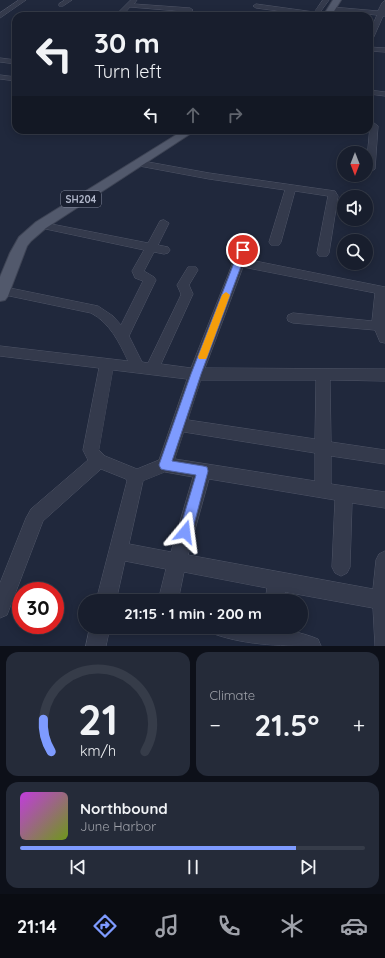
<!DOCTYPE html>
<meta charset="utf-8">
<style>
:root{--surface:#181e2d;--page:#252b39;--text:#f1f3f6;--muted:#9fa2aa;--line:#363c49;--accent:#7e9bff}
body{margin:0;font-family:Quicksand,sans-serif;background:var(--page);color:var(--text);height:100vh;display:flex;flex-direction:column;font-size:15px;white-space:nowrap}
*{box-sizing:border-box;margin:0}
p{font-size:13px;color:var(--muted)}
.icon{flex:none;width:22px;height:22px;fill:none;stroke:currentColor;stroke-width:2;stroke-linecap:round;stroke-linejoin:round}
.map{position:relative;height:646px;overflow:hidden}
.panel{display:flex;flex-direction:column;gap:6px;padding:6px;background:#0d1019;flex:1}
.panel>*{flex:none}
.guide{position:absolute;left:12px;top:12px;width:361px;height:122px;border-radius:12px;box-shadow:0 2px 10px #0003,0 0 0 1px var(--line);background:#181e2d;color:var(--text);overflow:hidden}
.needle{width:26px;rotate:180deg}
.controls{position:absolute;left:337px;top:146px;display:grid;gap:8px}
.controls a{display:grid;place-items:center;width:36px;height:36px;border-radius:50%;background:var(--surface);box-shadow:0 2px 10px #0003,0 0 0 1px var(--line);font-size:20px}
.speed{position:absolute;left:12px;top:582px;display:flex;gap:8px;font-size:20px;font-weight:700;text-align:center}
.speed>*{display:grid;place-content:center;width:52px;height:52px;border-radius:50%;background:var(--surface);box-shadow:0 2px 10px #0003,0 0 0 1px var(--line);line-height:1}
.speed .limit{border:6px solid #d22;background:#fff;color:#111}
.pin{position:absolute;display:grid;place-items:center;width:34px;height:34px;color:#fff;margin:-17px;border:2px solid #fff;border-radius:50%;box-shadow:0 1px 4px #0007}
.me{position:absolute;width:44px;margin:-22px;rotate:16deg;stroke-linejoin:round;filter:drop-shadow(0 0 3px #0008)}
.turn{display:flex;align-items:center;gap:14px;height:84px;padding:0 16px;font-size:18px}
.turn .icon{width:52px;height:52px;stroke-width:2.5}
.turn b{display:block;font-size:28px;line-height:34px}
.lanes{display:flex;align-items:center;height:38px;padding:0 16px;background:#0003;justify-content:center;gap:20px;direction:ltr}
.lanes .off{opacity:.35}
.big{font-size:30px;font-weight:700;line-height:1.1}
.panel .card{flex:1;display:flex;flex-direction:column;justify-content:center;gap:6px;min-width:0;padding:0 14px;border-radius:12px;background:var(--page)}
.panel .dial{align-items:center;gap:0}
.dial svg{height:104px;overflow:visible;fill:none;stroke:var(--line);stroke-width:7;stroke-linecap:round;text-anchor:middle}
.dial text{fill:var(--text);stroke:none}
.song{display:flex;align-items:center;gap:12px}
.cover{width:48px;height:48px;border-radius:6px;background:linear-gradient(135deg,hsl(290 70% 55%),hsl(80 70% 35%))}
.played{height:4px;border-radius:2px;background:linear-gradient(90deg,var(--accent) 80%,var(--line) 80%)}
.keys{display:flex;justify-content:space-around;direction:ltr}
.heat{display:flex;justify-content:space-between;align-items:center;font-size:22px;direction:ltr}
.panel .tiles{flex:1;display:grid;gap:6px;grid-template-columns:1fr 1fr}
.card:last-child{grid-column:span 2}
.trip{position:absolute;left:78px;top:594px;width:230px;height:40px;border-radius:20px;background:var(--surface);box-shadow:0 2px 10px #0003,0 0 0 1px var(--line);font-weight:700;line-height:40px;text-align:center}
.dock{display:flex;height:64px;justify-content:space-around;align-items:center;background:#0a0c12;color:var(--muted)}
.dock .icon{width:28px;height:28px}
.dock .current{color:var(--accent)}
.dock b{font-size:18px;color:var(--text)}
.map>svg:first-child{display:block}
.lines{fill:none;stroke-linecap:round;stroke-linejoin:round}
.minor-casing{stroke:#4f5567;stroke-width:1}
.major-casing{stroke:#3e4455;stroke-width:2}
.minor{fill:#343a4c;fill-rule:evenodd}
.major{fill:#52596c;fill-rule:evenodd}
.route{fill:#7e9bff;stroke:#5265a6}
.slow{fill:#f59e0b}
.labels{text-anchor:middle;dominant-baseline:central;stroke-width:4;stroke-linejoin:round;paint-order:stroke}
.shield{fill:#1a2031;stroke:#82889b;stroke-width:1}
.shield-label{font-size:10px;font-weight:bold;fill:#afb5c8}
</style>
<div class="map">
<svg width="385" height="646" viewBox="0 0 385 646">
<rect width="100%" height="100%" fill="#20283c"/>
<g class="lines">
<!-- minor casing -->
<g class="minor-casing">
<g id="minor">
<path d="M19,0h7l-26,18v-5z"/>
<path d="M65,0h7l-9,6h-4v-2z"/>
<path d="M131,0h6l-3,4 56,4 3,2 -3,2 -60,-5 -8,9h-7z"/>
<path d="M323,0h6l-11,15 -2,1 -60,-8 -3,-2 3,-2 58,8z"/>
<path d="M385,1v15h-2l-11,25 -3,2v-10l8,-18 -45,-4 -3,-2 3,-2 46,4 4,-8z"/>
<path d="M369,47l16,1v4l-16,-1z"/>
<path d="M0,58l16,2v4l-16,-2z"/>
<path d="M0,75l16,2v4l-16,-2z"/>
<path d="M369,90l16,2v4l-16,-2z"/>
<path d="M374,123l4,3 -3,43 -5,3 -4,-2 4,-44z"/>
<path d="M137,160l72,13 126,18 3,5 -9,57 -2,3h-8l-2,-3 11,-57 -33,-5 -14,51 -2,3h-8l-2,-3 16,-52 -76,-11 -75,-14 -2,-2 2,-2z"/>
<path d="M164,220l5,3 -11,22 10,2 2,3 -2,3 -4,1 -10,-2 -10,19 10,6 2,3 -27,56 13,26 6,1 32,-66 1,-3 -4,-9 11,-18h8l2,3 -9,15 4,9 -32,70 30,4 48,-121h8l2,3 -4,9 140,28v56l-5,-1 -5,-12 -82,-7 -5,-2 -1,-3 1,-3 5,-2 79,8 3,-28 -132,-26 -38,101 180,1v12l-55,-1 1,62 54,8v14l-54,-8v28l54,8v16l-33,-5 -2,64 -3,6 -6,3 -6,-3 -3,-6 3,-67 -126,-21 -21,76 185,34 3,-29 3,-6 6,-3v95h-10l-2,-38 -88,-16v9h-20l2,-13 -83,-16 -6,29h-20l8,-32 -41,-8 -9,40h-20l31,-120 -1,-2 -25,-10 -58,52 -36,94 -7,3v-35l26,-65 5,-9 57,-49 -5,-10 16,-82 -99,-12v-10l128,15c-9,-19 -18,-38 -37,-48l-91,-19v-8l98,20 15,10 8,9 22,-44 -8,-3 -3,-7 12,-21 -103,-22 -5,-3 5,-3 107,21 12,-22zM113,370l74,9 -28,81 -22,9 -32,-13 -6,-6zM201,380h115l-1,59 -127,-19zM184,432l131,21v28l-140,-22zM165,472l28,5 -22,75 -42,-8 14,-63z"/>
<path d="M90,627h20l-4,19h-20z"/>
<path d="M211,627c36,0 73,-2 107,12l3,7c-36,0 -73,0 -107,-12z"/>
</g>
</g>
<!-- major casing -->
<g class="major-casing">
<g id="major">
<path d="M333,0h8l-10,16h-8z"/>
<path d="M184,130h12l-150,98 -15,13 -4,5 -19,50 -3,4 -5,1v-24l10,-24 9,-16 17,-15z"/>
</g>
</g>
<!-- minor -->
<use href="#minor" class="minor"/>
<!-- major -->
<use href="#major" class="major"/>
</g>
<!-- route -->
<path class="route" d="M243,247l4,3 -46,124 -29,87 31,5 4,1 1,4 -16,61 -2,4 -5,2 -4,-2 -2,-4 17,-57 -31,-5 -4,-1 -2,-4 32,-91 48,-124z"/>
<!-- slow -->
<path class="slow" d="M226,292l4,3 -23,62 -1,2h-7l-1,-2 24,-62z"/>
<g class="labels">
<!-- shield labels -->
<rect class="shield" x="61" y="191" width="40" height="16" rx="3"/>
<g class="shield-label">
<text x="81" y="199">SH204</text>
</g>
</g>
</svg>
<div class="controls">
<a><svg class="needle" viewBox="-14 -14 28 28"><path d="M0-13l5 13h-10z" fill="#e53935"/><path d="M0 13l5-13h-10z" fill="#9fa2aa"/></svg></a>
<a><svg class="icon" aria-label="sound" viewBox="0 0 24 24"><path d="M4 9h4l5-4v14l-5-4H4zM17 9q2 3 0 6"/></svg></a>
<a><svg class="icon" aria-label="search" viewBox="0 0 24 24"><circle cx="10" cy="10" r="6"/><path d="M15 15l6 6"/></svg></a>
</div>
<div class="speed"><div class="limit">30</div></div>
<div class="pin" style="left:243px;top:250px;background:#d93025"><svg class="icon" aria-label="arrive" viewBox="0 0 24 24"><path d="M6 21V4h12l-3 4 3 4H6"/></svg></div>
<svg class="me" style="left:185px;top:532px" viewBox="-20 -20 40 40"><path d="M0-17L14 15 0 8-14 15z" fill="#7e9bff" stroke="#fff" stroke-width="4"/></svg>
<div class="trip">21:15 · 1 min · 200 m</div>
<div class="guide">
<div class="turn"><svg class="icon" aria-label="left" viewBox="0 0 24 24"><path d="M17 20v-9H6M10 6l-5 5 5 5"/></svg><div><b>30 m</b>Turn left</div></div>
<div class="lanes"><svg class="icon" aria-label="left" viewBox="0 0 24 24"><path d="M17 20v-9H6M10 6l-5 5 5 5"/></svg><svg class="icon off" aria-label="ahead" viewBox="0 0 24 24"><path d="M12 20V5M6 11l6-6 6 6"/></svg><svg class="icon off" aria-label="right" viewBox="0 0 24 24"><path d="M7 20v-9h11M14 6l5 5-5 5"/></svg></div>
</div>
</div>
<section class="panel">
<div class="tiles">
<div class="card dial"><svg viewBox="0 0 100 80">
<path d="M14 69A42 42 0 1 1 86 69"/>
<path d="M14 69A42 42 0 0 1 8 44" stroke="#7e9bff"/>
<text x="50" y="56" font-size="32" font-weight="700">21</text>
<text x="50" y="72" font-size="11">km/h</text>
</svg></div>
<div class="card"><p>Climate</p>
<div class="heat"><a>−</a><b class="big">21.5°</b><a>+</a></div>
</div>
<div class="card">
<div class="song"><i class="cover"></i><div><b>Northbound</b><p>June Harbor</p></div></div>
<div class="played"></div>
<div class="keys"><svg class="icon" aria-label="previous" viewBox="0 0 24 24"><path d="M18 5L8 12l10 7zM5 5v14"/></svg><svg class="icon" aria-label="pause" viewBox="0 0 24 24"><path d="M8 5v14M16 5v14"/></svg><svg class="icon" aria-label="next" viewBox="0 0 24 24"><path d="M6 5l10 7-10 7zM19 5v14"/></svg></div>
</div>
</div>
</section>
<nav class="dock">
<b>21:14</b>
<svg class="icon current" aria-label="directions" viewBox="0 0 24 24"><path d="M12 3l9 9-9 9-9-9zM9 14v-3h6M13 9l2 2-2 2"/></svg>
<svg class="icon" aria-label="music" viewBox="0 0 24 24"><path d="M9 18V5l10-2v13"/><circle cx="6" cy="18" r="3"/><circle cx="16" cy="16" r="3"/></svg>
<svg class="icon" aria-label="phone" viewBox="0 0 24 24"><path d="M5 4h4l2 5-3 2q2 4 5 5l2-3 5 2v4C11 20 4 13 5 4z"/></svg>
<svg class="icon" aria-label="climate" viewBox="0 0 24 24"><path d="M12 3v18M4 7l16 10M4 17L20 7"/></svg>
<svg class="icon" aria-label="car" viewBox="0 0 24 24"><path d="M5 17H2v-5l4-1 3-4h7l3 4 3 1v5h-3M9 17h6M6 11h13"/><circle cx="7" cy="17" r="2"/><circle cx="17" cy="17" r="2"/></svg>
</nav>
